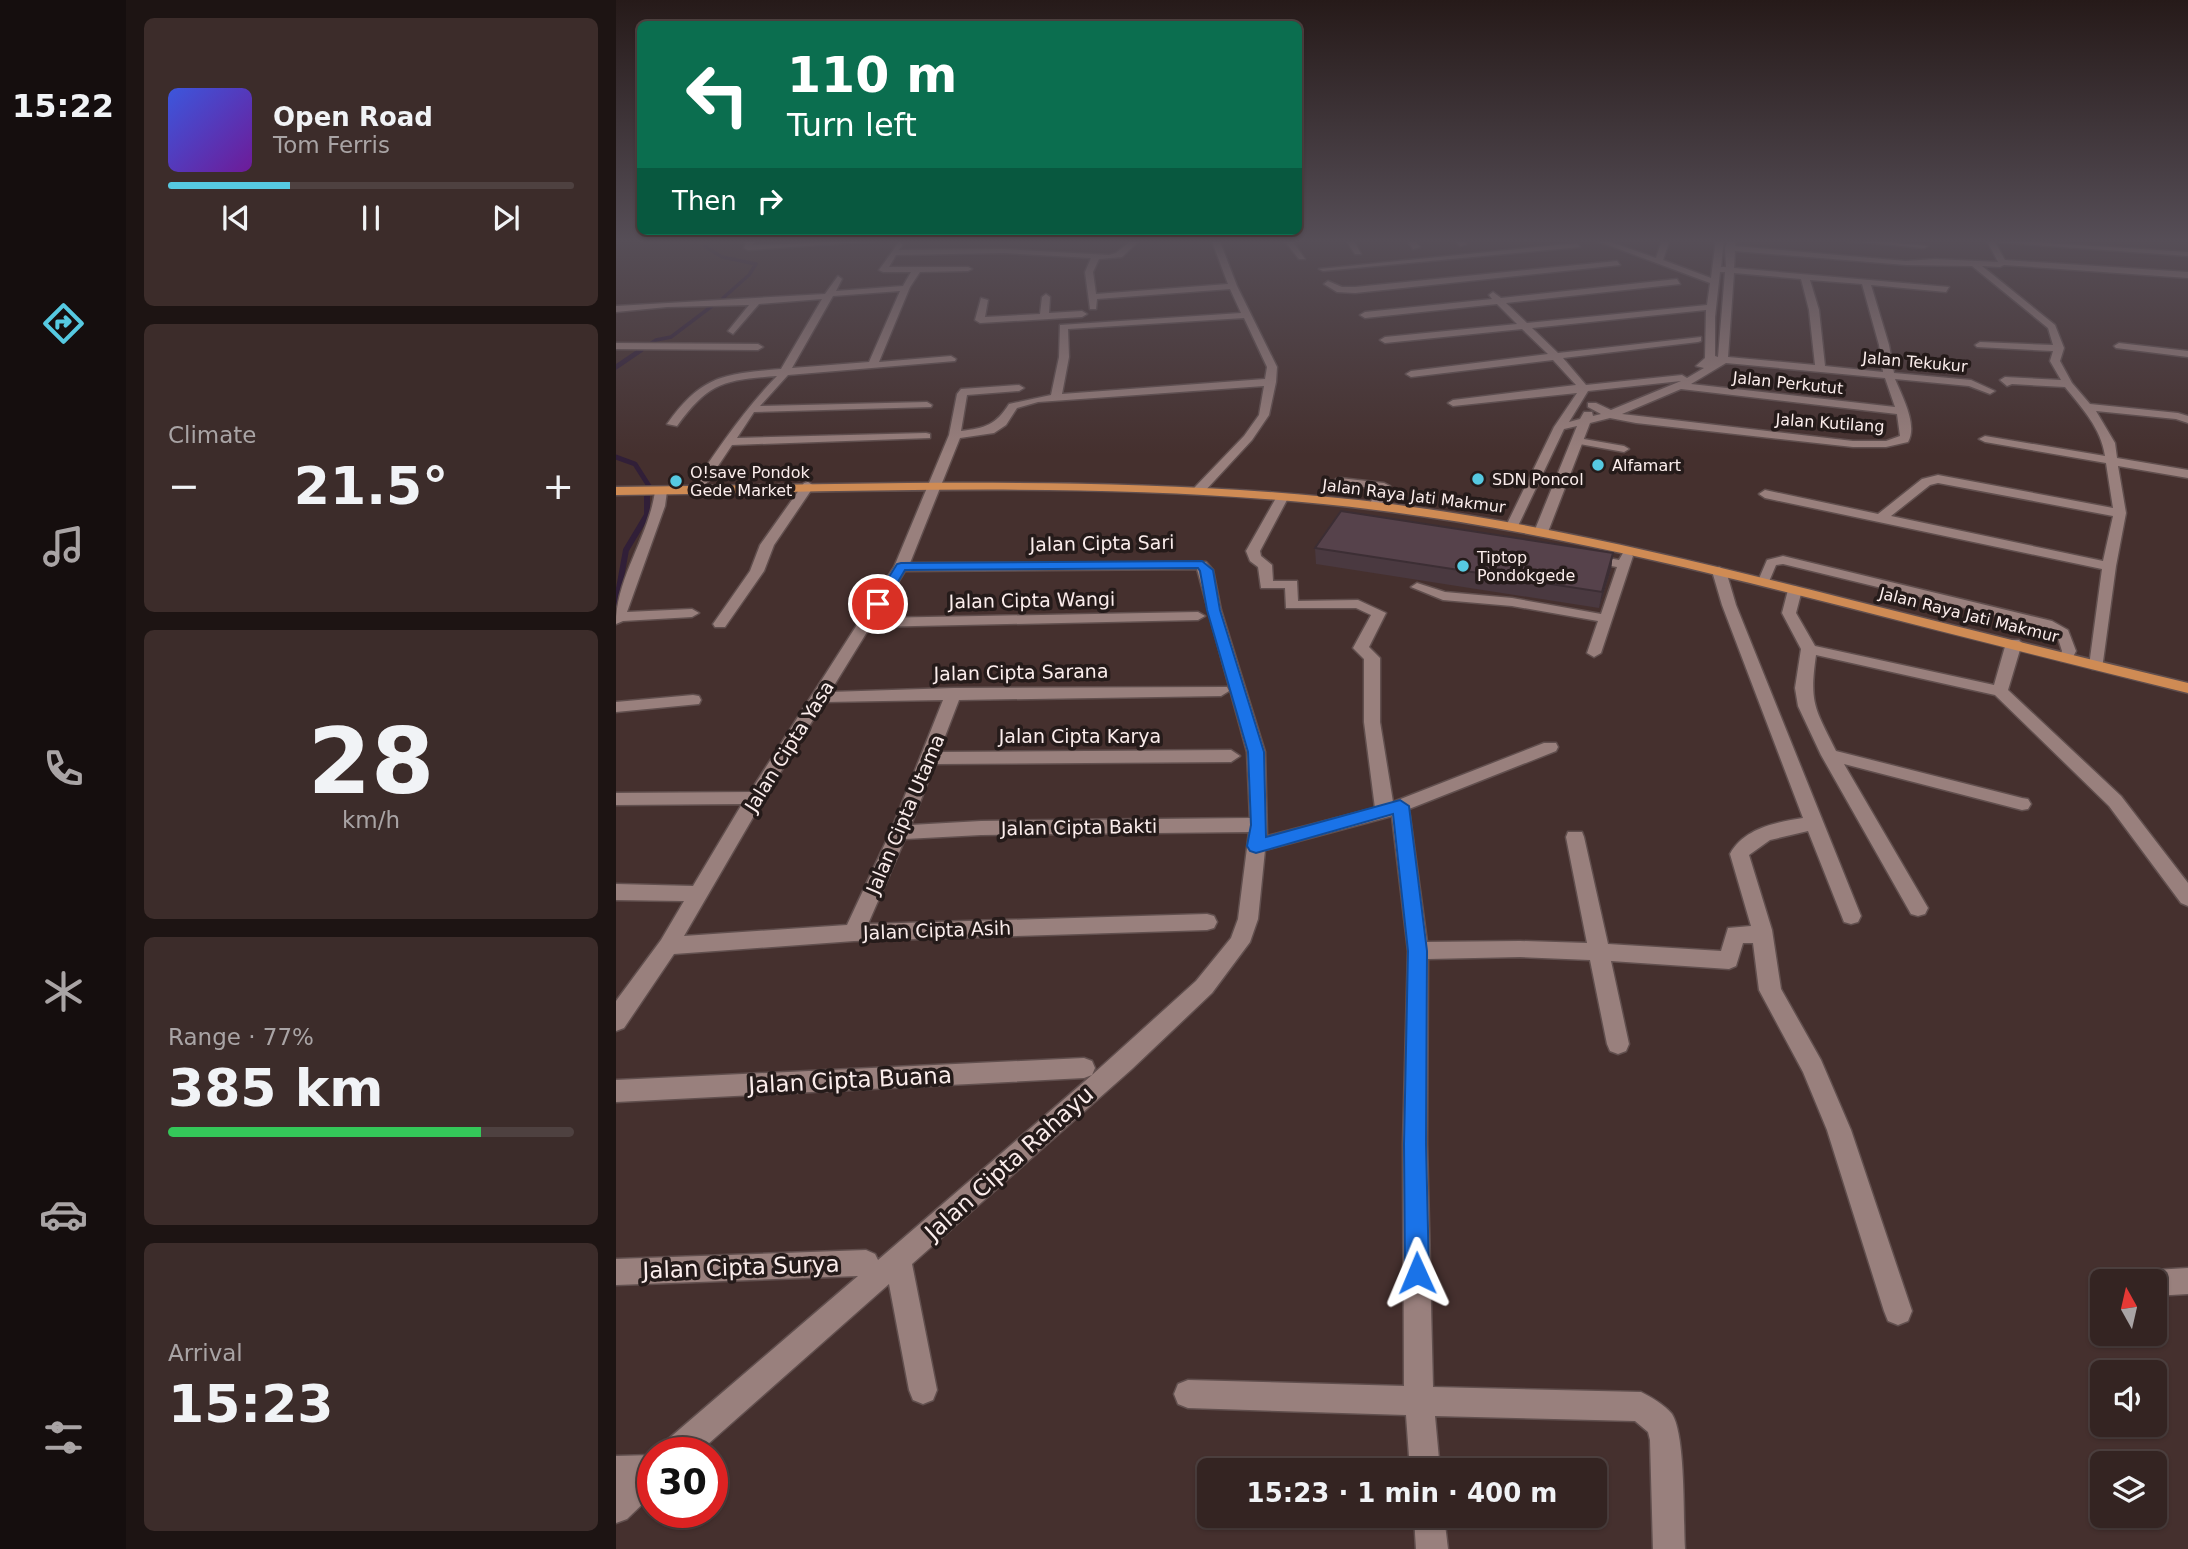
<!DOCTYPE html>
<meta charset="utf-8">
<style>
:root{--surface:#342422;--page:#3c2c2a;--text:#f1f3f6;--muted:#a9a4a5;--line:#4e4140;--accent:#56c9e1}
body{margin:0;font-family:"DejaVu Sans",sans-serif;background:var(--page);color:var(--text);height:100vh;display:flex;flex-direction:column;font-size:26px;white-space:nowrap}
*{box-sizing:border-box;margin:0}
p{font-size:23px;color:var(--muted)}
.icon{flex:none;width:38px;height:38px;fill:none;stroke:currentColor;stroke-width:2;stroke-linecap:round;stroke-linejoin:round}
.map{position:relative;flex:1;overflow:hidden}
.panel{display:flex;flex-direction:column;gap:18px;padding:18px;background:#1d1413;width:490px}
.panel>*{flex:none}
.hud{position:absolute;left:21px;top:21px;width:665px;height:214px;border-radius:10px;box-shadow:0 2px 5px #0004,0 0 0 2px var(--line);background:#0b6e4f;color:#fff;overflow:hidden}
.needle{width:46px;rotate:352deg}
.buttons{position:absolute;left:1474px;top:1269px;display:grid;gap:14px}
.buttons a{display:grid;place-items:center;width:77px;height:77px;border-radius:10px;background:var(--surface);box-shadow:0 2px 5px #0004,0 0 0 2px var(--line);font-size:35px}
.speed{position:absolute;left:21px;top:1437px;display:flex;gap:14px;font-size:35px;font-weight:700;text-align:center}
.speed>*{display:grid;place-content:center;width:91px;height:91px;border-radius:50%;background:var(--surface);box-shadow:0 2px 5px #0004,0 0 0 2px var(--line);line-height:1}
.speed .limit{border:10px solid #d22;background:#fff;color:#111}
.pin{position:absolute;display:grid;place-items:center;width:60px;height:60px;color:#fff;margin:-30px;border:4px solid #fff;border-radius:50%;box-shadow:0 2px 7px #0007}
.me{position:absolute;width:77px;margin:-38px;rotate:359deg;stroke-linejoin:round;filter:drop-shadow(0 0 5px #0008)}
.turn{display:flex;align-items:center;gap:24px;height:147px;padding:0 35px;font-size:32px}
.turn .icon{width:91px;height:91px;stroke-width:2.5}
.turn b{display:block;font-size:49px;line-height:60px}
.then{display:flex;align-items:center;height:66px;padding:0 35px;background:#0003;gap:14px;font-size:26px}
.big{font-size:52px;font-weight:700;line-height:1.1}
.panel .tile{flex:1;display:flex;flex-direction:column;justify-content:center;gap:10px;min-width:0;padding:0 24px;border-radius:10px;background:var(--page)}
.panel .dial{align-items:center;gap:0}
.dial b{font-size:91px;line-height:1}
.song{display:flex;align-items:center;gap:21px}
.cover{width:84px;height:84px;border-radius:10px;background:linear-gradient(135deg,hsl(230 70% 55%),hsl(280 70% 35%))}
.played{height:7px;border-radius:4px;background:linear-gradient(90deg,var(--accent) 30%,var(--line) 30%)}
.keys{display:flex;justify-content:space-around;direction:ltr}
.heat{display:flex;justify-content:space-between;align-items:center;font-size:38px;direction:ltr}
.charge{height:10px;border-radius:5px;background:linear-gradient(90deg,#34c759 77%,var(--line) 0)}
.trip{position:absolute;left:581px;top:1458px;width:410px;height:70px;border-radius:10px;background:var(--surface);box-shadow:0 2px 5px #0004,0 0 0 2px var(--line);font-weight:700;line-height:70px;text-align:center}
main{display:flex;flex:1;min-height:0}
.tab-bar{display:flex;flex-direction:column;width:126px;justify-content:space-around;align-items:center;background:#150e0e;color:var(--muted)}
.tab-bar .icon{width:49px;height:49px}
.tab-bar .selected{color:var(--accent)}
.tab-bar b{font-size:32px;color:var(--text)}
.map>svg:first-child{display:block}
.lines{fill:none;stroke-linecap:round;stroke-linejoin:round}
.stream-far2{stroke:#311f38;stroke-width:3.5}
.stream-far1{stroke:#311f38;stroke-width:5}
.stream{stroke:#311f38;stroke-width:6}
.lane-casing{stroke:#614f4e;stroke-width:3}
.street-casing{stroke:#614f4e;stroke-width:3}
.primary-casing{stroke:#614f4e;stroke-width:3}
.lane{fill:#99807d;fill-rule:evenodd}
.street{fill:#99807d;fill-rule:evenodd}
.primary{fill:#cf8b54;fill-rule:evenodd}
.wall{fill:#4a3940}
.shaded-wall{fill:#3c2e34}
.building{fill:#56424b;stroke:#3c2e34;stroke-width:2}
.route{fill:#1a73e8;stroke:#114b97;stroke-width:2}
.poi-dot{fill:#56c9e1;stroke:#251b1a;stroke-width:2.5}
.labels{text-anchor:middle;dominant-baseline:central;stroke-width:7;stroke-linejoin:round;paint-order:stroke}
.far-street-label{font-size:16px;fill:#fbedec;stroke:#251b1a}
.far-poi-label{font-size:16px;fill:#fbedec;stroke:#251b1a;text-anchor:start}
.street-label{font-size:19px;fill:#fbedec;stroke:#251b1a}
.near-street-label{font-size:23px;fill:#fbedec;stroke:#251b1a}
</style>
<main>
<nav class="tab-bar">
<b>15:22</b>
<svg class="icon selected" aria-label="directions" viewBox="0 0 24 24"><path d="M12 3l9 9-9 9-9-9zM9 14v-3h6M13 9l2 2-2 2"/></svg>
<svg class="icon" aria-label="music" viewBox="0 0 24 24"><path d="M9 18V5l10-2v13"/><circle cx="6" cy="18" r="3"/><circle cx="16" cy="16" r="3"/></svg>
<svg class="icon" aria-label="phone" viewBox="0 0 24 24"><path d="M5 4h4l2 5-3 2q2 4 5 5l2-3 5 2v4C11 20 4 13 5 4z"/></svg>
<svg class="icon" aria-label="climate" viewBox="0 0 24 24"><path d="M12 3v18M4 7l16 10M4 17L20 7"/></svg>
<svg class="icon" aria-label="car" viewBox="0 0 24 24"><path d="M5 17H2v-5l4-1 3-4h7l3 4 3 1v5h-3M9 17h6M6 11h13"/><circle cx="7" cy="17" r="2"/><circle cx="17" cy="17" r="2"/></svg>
<svg class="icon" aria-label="filters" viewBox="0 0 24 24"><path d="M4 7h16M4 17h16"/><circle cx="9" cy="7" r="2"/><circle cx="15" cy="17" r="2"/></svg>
</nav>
<section class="panel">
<div class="tile">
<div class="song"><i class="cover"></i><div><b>Open Road</b><p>Tom Ferris</p></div></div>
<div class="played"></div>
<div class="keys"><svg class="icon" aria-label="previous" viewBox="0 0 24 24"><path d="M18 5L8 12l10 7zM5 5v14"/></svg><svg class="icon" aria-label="pause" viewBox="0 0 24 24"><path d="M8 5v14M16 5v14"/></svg><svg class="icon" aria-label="next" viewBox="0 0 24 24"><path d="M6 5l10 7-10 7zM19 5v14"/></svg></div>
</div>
<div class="tile"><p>Climate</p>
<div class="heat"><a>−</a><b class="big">21.5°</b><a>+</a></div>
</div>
<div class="tile dial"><b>28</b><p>km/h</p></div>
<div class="tile"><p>Range · 77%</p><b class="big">385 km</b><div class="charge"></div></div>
<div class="tile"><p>Arrival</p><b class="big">15:23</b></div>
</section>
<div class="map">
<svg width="1572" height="1549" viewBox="0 0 1572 1549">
<rect width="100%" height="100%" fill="#45302e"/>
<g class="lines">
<!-- stream-far2 -->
<g class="stream-far2">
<path d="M97,239l-9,7 18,11 34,7 -7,11 -26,23"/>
<path d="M22,352l18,-12 15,-3 45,-34"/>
</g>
<!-- stream-far1 -->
<g class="stream-far1">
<path d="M0,367l25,-17"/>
<path d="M0,457l19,7 14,22"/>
</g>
<!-- stream -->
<path class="stream" d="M0,605l10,-55 21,-35v-19"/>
<!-- lane casing -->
<g class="lane-casing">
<g id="lane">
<path d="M962,438l46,8 5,3 -5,3 -50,-9 -1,-2z"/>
<path d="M724,478l44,5 6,3 -9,20 -6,3 -6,-3 8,-17 -41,-6v-4z"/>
<path d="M1011,552l6,4 -32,97 -7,4 -7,-4 11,-32 -86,-15 -69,-6 -32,-13 6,-4 28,9 67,6 89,16 16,-47 -29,-5 -2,-3 6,-4 27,5 4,-7z"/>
<path d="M1167,556l269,65 16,9 8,21 -5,10h-10l-2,-3 3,-7 -5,-16 -15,-8 -259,-63 -7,1 -8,19h-8l-2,-3 9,-21z"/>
</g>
</g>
<!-- street casing -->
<g class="street-casing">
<g id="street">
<path d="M131,239h8l-2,6 153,-6 -158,11 -4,-2z"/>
<path d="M517,239h8l-19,18 -23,2 -6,13 3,22 132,-10 -17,-45h8l18,47 40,81 -1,15 -7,33 -17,25 -49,53 -4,1 -6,-4 2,-3 49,-51 15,-21 5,-29 -226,16 -21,6 -11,17 -12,8 -34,5 -50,125 296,-1 7,8 8,40 44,142 2,84 108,-28 -11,-86v-63l-11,-11 18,-33 -15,-7h-70l-1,-20h-24l-3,-21 -8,-6 -4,-10 30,-53 6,-4 4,1 2,3 -28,53 1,5 11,9 1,16h24l1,20 60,-1 28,13 -17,34 11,11v64l13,80 151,-59h12l2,4 -2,4 -147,58 18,133 93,-1 67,2 -21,-106 2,-5h14l2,5 24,107 113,7 7,-23 23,-2 -21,-72c14,-26 47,-32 73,-36l-81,-213 -10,-34 7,-4 7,4 10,34 125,311 -3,6 -7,2 -7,-2 -36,-91 -38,9 -21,15 23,75 9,59 40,71 30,70 61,181 -4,10 -10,4 -10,-4 -4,-10 -57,-181 -24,-58 -44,-82 -6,-47h-10l-7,23 -7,3 -118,-8 18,83 -3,7 -8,3 -8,-3 -3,-7 -17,-84 -70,-3 -92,2 -1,185 6,243 208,5c10,5 24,13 31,22 14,22 11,106 13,135h-32l-3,-109 -2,-8 -13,-11 -200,-5 5,54h-30l-4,-55 -218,-7 -10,-4 -4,-10 4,-10 10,-4 216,6 -1,-242 5,-193 -16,-135 -127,34 -7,69 -8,23 -38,51 -80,76 -220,195 25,126 -4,10 -10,4 -10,-4 -4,-10 -20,-106 -190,168h-37l4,-11 192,-165 -242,9v-26l250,-9 9,4 3,6 214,-185 -8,3 -468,24v-22l468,-22 8,3 3,7 -3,7 104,-94 35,-43 7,-19 11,-87 -268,3 -76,4 -37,85 339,-10 7,2 3,6 -3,6 -7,2 -353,11 -180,13 -50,74 -8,3v-30l45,-61 23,-39 -68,-1v-16l77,2 49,-82 -126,1v-12l134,-1 144,-225 55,-132 8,-41 4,-5 58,-4 5,3 -5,3 -52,4 -6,36c24,-3 35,-6 48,-27l42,-9 8,-38 1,-32 181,-12 -11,-24 -133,10 -1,10h-6l-5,-37 6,-14 -87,-5 -108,2 -7,12h79l4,2 -4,2 -48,1 -10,15 -31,75 72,-6 5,3 -1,2 -167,14 -28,31 167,-4 5,3 -1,2 -177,5 -17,26 189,-5 4,1v4l-198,7 -32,48 -4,1 -6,-4c28,-41 52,-78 87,-114 -53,4 -68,6 -100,50l-10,-2c35,-49 57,-50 114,-55l41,-70 -63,5 -26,30 -5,-3 21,-26 -82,2 -51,5v-6l209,-12 13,-18 4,3 -6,12 67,-5 8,-14h-28l-4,-2 20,-28 4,2 -4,6 105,-1 105,6 7,-2zM284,291l-31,71 -77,6 41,-72zM628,318l23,49 -2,12 -203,15 7,-37 -1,-28zM581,569l50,183 3,66 -269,3 -70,4 24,-61 296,-2 9,-6 -9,-6 -292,2 20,-52 262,-4 8,-5 -2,-4 -273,1 -124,4 40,-65 328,-7 7,-4 -7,-4 -322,6 29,-47zM327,700l-53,133 -43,92 -163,11 78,-134 62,-100z"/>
<path d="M667,239h8l14,20h-6z"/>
<path d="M729,239h8l8,15h-6z"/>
<path d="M790,239h8l6,8 -7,2z"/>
<path d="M838,239h8l5,5 -7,2z"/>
<path d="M976,239h10l54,19 6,-19h8l-7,21 48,18 5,-39h8l-3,28h5l-1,-19 3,-9h8l-1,7 171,15 29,-2 63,3 -12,-23 202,13v4l-193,-14 10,18 183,12v6l-184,-13 -4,2 -18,-1 73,59 9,23 -4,13 12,22 18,21 88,9 10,3v7l-12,-4 -80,-8 19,32 2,15 71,12v8l-70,-12 8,47 -10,53 -14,103h-10l-3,-3 13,-97 -337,-71 -6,-4 6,-4 113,24 44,-35 16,-4 175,33 -7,-45 -121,-21 -6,-3 6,-3 120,20c-4,-28 -23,-48 -40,-69l-53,-3 -5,2 -7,-6 5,-3 56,3 -11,-19 3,-10 -76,-4 -2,-2 5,-3 73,3 -5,-17 -76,-62 -66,-1 -171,-14 -1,17 215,19 -3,5 -75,-7 18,60 5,28 77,7 24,11 -5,3 -21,-8 -74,-7c7,17 23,46 13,63l-22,5h-33l-217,-24 -26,-5 -20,5 -42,109 -7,4 -7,-4 43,-106 -13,3 -46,97 -1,3h-10l-1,-3 48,-99 23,-34 -124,13 -5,-3 5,-3 123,-15 -23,-25 -142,17 -5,-3 5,-3 137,-17 -26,-25 -137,14 -5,-3 5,-3 132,-13 -20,-20 -132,14 -5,-3 5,-3 127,-13 -3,-4 4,-3 8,6 176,-19 3,5 -174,19 21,20 180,-18 3,-22zM1104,272h5l-7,85 -3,-1v-39zM1118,273l67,6 8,31 6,55 -87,-8zM1194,280l52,4 17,61 4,27 -58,-6 -6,-56zM1090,310l-1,48 -9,8 8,2 -17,10 -5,-3 -96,10 -23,-27 135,-16 3,-1v-4l-143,16 -26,-25zM1110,363l159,15 10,29 -204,-23zM1065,381l-70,29 -15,-7h-8v4l13,7 -8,2 -1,-4h-8l-4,7 -11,3 19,-31zM1065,389l216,25 3,22 -14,5h-33l-231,-27zM1322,483l175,33 -10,45 -212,-45 39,-31z"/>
<path d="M1212,239h29l71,7 -4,2z"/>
<path d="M961,243l3,4 -257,24 -4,-2z"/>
<path d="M1001,261l3,4 -265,28 -18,-1 -13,-8 4,-3 14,6h13z"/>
<path d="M430,294l4,3 -1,16 33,-2 5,3 -5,3 -102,6 -5,-3 6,-22 7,2 -3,17 55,-3 2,-17z"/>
<path d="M0,343l142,1 5,3 -5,3 -142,-1z"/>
<path d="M1503,343l69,8v6l-72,-9 -2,-2z"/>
<path d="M192,482l6,4 -40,59 -10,26 -39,56h-10l-2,-3 37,-53 10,-26 44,-62z"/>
<path d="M45,487l6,4 -2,15 -38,106 65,-3 7,4 -7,4 -69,4 -7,3c0,-47 33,-87 39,-133z"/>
<path d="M1179,586l7,4 -6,23 19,33 179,39 12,-42 3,-3h10l3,3 -14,47 113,106 67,87v23l-7,-3 -72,-97 -114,-111 -179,-40c-7,49 -1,53 20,96l186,47 6,1 3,5 -3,5 -6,1 -178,-46 84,144 -3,6 -7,2 -7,-2 -90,-159 -23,-49 -3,-18 6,-39 -19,-36 6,-23z"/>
<path d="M77,695l6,1 2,4 -2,4 -83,8v-10z"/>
<path d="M1572,1268v26l-34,2v-15h-13l4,-7 9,-4z"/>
<path d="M37,1455v39l-26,25 -11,4v-67z"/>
<path d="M798,1516h30l4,33h-32z"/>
</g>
</g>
<!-- primary casing -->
<g class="primary-casing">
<path id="primary" d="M291,483c162,-1 323,1 484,21 155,20 308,58 460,96 112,28 225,56 337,83v10c-114,-28 -228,-57 -342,-86 -150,-38 -301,-75 -454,-95 -257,-34 -517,-20 -776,-17v-8z"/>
</g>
<!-- lane -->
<use href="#lane" class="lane"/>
<!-- street -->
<use href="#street" class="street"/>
<!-- primary -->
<use href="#primary" class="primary"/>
</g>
<!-- wall -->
<path class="wall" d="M699,548l298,5 -2,16 -12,39 -283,-44z"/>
<!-- shaded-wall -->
<path class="shaded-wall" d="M997,553l-2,16 -12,39 3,-16z"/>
<!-- building -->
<path class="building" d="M725,511l272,42 -11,39 -287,-44z"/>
<!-- sky -->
<linearGradient id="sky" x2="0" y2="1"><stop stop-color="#261a19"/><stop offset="0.53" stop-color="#564e57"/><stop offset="1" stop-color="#564e57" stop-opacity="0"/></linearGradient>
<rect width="1572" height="455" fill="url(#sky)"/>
<!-- route -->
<path class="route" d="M586,561l11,9 7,40 44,142 2,85 134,-37 9,6 18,145 -1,193 3,129 -4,8 -8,4 -9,-4 -3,-8 -1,-129 4,-193 -15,-137 -137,39 -6,-2 -3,-5 4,-21 -3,-73 -41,-142 -7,-39 -2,-3 -293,2 -22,37 -5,1 -6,-4 25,-40 4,-1z"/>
<!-- markers -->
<g class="poi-dot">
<circle cx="982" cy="465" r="7"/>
<circle cx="862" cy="479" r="7"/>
<circle cx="60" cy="481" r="7"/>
<circle cx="847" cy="566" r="7"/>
</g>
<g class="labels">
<!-- far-street labels -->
<g class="far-street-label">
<text transform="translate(1299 362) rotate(5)">Jalan Tekukur</text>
<text transform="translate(1172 383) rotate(6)">Jalan Perkutut</text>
<text transform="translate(1214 423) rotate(4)">Jalan Kutilang</text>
<text transform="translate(798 496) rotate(7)">Jalan Raya Jati Makmur</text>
<text transform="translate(1353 615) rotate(14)">Jalan Raya Jati Makmur</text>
</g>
<!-- far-poi labels -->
<g class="far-poi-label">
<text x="996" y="465">Alfamart</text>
<text x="74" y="472">O!save Pondok<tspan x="74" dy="18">Gede Market</tspan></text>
<text x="876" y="479">SDN Poncol</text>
<text x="861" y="557">Tiptop<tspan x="861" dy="18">Pondokgede</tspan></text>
</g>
<!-- street labels -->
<g class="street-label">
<text transform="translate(486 543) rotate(-1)">Jalan Cipta Sari</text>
<text transform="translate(416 600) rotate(-1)">Jalan Cipta Wangi</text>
<text transform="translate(405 672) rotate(-1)">Jalan Cipta Sarana</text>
<text x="464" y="736">Jalan Cipta Karya</text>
<text transform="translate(173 746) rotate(-58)">Jalan Cipta Yasa</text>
<text transform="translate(289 814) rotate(-67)">Jalan Cipta Utama</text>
<text transform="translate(463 827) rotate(-1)">Jalan Cipta Bakti</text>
<text transform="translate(321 930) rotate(-2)">Jalan Cipta Asih</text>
</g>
<!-- near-street labels -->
<g class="near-street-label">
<text transform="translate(234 1080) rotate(-3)">Jalan Cipta Buana</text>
<text transform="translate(393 1163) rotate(-42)">Jalan Cipta Rahayu</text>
<text transform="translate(125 1267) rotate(-2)">Jalan Cipta Surya</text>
</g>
</g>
</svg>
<div class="buttons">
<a><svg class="needle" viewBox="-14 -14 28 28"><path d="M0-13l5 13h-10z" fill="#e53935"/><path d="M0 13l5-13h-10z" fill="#a9a4a5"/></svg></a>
<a><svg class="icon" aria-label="sound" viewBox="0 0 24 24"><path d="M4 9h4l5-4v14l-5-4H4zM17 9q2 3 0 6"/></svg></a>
<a><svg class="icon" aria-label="layers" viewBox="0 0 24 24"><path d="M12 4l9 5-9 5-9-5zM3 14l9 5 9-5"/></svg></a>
</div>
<div class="speed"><div class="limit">30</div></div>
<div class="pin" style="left:262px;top:604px;background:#d93025"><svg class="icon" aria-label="arrive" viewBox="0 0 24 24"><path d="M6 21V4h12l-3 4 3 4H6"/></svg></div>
<svg class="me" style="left:801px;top:1273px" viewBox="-20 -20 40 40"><path d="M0-17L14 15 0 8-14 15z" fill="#1a73e8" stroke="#fff" stroke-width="4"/></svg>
<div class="trip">15:23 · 1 min · 400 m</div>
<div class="hud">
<div class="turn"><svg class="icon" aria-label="left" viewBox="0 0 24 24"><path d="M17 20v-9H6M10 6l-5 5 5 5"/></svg><div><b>110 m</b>Turn left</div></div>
<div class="then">Then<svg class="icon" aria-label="right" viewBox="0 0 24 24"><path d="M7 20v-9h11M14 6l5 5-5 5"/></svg></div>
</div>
</div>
</main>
